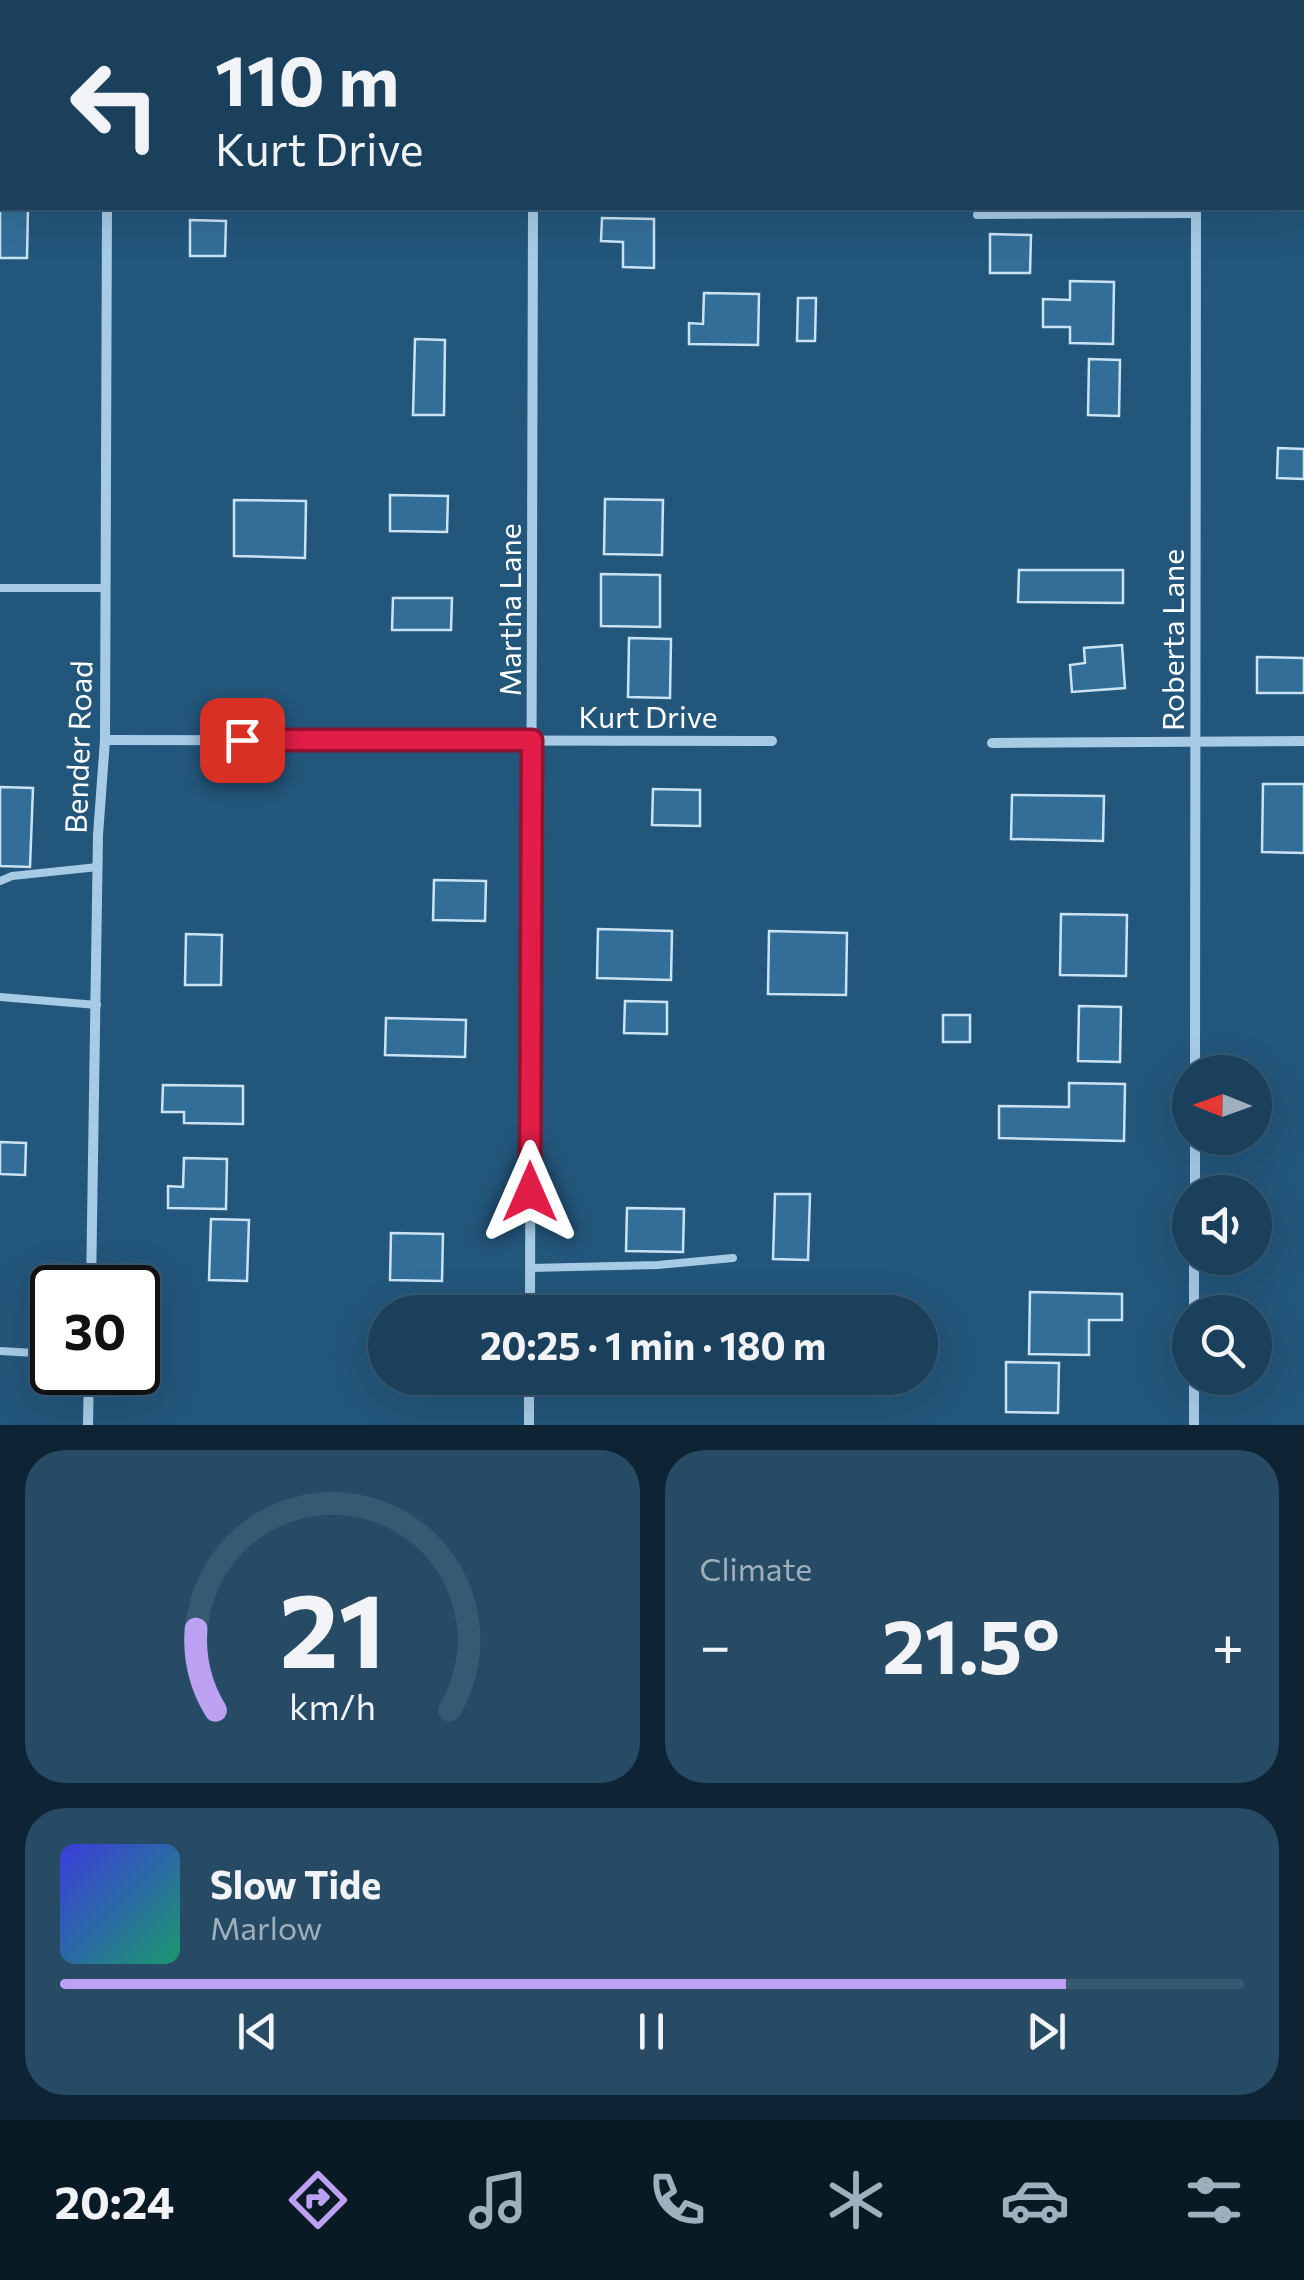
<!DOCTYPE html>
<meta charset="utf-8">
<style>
:root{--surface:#1a405c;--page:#274b65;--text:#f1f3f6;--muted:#9fafbb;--line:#385972;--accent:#bca0f2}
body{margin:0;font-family:Commissioner,sans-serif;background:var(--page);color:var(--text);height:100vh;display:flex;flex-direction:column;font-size:38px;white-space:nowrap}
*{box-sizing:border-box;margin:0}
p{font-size:32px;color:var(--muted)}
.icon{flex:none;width:55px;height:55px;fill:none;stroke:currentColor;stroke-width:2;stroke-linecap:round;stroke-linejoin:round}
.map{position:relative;height:1425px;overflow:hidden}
.drawer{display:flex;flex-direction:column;gap:25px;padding:25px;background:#0e2333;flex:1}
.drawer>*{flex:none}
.banner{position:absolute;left:0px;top:0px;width:1305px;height:210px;box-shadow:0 10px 40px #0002,0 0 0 2px var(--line);background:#1a405c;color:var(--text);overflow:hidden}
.needle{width:65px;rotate:271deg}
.controls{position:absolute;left:1172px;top:1055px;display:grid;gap:20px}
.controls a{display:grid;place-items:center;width:100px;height:100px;border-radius:50%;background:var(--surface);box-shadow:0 10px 40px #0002,0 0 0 2px var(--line);font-size:50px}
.speed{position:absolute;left:30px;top:1265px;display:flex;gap:20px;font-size:50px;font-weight:700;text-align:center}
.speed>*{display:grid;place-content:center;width:130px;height:130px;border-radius:50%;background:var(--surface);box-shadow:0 10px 40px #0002,0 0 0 2px var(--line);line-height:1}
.speed .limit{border:5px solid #111;border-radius:15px;background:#fff;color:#111}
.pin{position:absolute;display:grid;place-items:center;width:85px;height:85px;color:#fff;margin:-42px;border-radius:20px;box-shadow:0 5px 15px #0006}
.me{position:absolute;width:110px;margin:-55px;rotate:0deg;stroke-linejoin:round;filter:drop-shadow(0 0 8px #0008)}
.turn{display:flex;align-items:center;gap:35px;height:210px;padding:0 50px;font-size:45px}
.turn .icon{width:130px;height:130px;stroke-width:2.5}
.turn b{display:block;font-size:70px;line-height:85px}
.big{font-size:75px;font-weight:700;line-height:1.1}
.drawer .widget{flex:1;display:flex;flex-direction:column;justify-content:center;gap:15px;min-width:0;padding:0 35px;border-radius:40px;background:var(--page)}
.drawer .dial{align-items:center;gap:0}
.dial svg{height:260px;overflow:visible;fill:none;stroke:var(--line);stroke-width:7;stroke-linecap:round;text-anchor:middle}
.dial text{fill:var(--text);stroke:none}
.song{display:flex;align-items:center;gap:30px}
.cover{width:120px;height:120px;border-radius:15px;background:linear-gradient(135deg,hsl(240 70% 55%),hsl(160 70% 35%))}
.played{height:10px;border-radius:5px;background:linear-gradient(90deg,var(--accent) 85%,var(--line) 85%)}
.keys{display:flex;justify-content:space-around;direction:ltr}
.heat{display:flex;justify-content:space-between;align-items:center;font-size:55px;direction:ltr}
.drawer .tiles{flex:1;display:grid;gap:25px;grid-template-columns:1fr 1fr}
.widget:last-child{grid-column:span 2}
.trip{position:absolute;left:368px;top:1295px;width:570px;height:100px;border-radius:50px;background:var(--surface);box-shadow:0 10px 40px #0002,0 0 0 2px var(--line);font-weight:700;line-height:100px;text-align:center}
.tabs{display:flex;height:160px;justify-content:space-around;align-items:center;background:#0a1a25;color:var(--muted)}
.tabs .icon{width:70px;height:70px}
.tabs .on{color:var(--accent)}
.tabs b{font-size:45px;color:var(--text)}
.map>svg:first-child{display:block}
.building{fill:#336e98;stroke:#cae3f4;stroke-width:2.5}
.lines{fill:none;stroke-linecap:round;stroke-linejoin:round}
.lane{stroke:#a7cbe5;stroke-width:8}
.street{stroke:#a7cbe5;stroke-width:10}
.route-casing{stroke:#92132f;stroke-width:25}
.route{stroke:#e11d48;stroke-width:18}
.labels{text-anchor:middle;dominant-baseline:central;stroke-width:10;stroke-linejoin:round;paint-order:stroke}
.street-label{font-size:30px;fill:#fff;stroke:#23567b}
</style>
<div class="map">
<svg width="1304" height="1425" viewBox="0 0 1304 1425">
<rect width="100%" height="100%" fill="#23567b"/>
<!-- building -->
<g class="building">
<rect x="374" y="0" width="56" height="2"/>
<path d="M0,64l2,144h26l-1,50h-27z"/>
<path d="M602,218l52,1v49l-31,-1v-25l-22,-1z"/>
<path d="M190,220l36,1 -1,35h-35z"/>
<path d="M990,234l41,1 -1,38h-40z"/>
<path d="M1070,281l44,1 -1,62 -43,-1v-16h-27v-28l27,1z"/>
<path d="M704,293l55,1 -1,51 -69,-1v-21l14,1z"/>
<path d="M798,298h18l-1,43h-18z"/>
<path d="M415,339l30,1 -1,75h-31z"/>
<path d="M1089,359l31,1 -1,56 -31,-1z"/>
<path d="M1278,448l26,1v30l-27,-1z"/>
<path d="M390,495l58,1 -1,36 -57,-1z"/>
<path d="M605,499l58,1 -1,55 -58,-1z"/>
<path d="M234,500l72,1 -1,57 -71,-2z"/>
<path d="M1019,570h104v33l-105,-1z"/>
<path d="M601,574l59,1v52l-59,-1z"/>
<path d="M393,598h59l-1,32h-59z"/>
<path d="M629,638l42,1 -1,59 -42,-1z"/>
<path d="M1122,645l3,43 -53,4 -2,-27 15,-2 -1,-15z"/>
<path d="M1257,657l47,1v35h-47z"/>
<path d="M1263,784h41v69l-42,-1z"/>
<path d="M0,787l33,1 -3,79 -30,-1z"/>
<path d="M653,789l47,1v36l-48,-1z"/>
<path d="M1012,795l92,1 -1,45 -92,-2z"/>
<path d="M434,880l52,1 -1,40 -52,-1z"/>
<path d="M1061,914l66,1 -1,61 -66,-1z"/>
<path d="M598,929l74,2 -1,49 -74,-2z"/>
<path d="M769,931l78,2 -1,62 -78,-1z"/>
<path d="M186,934l36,1 -1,50h-36z"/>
<path d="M625,1001l42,1v32l-43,-1z"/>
<path d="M1079,1006l42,1 -1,55 -42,-1z"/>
<rect x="943" y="1015" width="27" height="27"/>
<path d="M386,1018l80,2 -1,37 -80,-2z"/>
<path d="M1069,1083l56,1 -1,57 -125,-3v-32l70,1z"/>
<path d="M163,1085l80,1v38l-59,-1v-11h-22z"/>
<path d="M0,1142l26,1 -1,32 -25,-1z"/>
<path d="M184,1158l43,1 -1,50 -58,-1v-22l15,1z"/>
<path d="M775,1194h35l-2,66 -35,-1z"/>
<path d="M627,1208l57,1 -1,43 -57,-1z"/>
<path d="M211,1219l38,1 -2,61 -38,-1z"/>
<path d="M391,1233l52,1 -1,47 -52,-1z"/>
<path d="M1030,1292l92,2v26h-33v35l-60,-1z"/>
<path d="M1006,1362l53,1 -1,50 -52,-1z"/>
</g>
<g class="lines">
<!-- lane -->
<g class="lane">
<path d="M977,215l219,-1"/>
<path d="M0,588h106"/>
<path d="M0,881l12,-5 86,-9"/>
<path d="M0,997l97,8"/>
<path d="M530,1268l128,-3 75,-7"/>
<path d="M0,1351l52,3"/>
</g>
<!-- street -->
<g class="street">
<path d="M108,2v-2"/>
<path d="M534,2v-2"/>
<path d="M1197,2v-2"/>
<path d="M105,740l667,1"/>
<path d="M992,743l312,-2"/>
<path d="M1195,1072l1,-864"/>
<path d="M1195,1192v-54"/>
<path d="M91,1288l7,-453 7,-95 2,-532"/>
<path d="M530,1312l3,-1104"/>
<path d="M1194,1312v-54"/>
<path d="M88,1425l1,-53"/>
<path d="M529,1425v-47"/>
<path d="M1194,1425v-47"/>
</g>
</g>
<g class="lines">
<!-- route casing -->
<g class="route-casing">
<path id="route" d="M242,740h290l-2,452"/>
</g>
<!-- route -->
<use href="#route" class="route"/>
</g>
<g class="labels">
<!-- street labels -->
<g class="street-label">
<text transform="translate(508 610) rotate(-90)">Martha Lane</text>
<text transform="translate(1171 640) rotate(-90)">Roberta Lane</text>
<text x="648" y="715">Kurt Drive</text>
<text transform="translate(77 747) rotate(-88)">Bender Road</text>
</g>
</g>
</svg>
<div class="controls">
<a><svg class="needle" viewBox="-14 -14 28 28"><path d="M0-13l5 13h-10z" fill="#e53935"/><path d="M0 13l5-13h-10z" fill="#9fafbb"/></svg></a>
<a><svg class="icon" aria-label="sound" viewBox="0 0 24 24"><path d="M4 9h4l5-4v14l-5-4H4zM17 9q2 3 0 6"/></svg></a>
<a><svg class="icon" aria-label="search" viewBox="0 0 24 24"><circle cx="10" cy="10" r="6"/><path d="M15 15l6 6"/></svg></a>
</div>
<div class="speed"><div class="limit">30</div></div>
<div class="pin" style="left:242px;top:740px;background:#d93025"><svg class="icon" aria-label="arrive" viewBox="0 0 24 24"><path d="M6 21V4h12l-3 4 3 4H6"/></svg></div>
<svg class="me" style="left:530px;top:1192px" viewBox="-20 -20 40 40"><path d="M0-17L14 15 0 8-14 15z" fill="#e11d48" stroke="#fff" stroke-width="4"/></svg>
<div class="trip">20:25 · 1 min · 180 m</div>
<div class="banner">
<div class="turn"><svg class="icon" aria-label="left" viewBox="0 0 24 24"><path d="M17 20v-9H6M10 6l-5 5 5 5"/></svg><div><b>110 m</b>Kurt Drive</div></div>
</div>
</div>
<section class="drawer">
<div class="tiles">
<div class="widget dial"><svg viewBox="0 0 100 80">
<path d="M14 69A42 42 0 1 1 86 69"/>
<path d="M14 69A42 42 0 0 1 8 44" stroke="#bca0f2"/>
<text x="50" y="56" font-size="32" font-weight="700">21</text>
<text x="50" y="72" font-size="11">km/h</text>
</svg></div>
<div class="widget"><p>Climate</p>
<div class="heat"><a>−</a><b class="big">21.5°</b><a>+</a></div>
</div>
<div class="widget">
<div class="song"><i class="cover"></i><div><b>Slow Tide</b><p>Marlow</p></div></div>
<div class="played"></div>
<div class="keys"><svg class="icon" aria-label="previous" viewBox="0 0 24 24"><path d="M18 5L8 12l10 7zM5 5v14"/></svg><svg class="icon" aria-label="pause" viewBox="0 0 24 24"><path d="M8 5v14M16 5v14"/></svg><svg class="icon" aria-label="next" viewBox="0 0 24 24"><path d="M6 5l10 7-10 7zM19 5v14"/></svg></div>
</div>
</div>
</section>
<nav class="tabs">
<b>20:24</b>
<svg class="icon on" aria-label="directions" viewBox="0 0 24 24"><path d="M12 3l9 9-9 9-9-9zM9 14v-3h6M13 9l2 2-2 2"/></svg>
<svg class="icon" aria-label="music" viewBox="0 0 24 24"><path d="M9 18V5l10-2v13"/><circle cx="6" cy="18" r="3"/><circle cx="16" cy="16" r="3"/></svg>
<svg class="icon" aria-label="phone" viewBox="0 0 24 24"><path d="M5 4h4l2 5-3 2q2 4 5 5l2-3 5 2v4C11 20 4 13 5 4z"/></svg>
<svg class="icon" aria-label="climate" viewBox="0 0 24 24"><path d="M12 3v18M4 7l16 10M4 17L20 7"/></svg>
<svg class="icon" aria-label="car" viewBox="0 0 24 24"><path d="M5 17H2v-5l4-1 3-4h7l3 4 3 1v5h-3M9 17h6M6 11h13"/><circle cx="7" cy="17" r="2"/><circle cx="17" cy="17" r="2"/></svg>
<svg class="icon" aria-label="filters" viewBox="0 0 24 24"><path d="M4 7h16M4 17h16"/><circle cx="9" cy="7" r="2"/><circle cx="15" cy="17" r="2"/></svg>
</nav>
